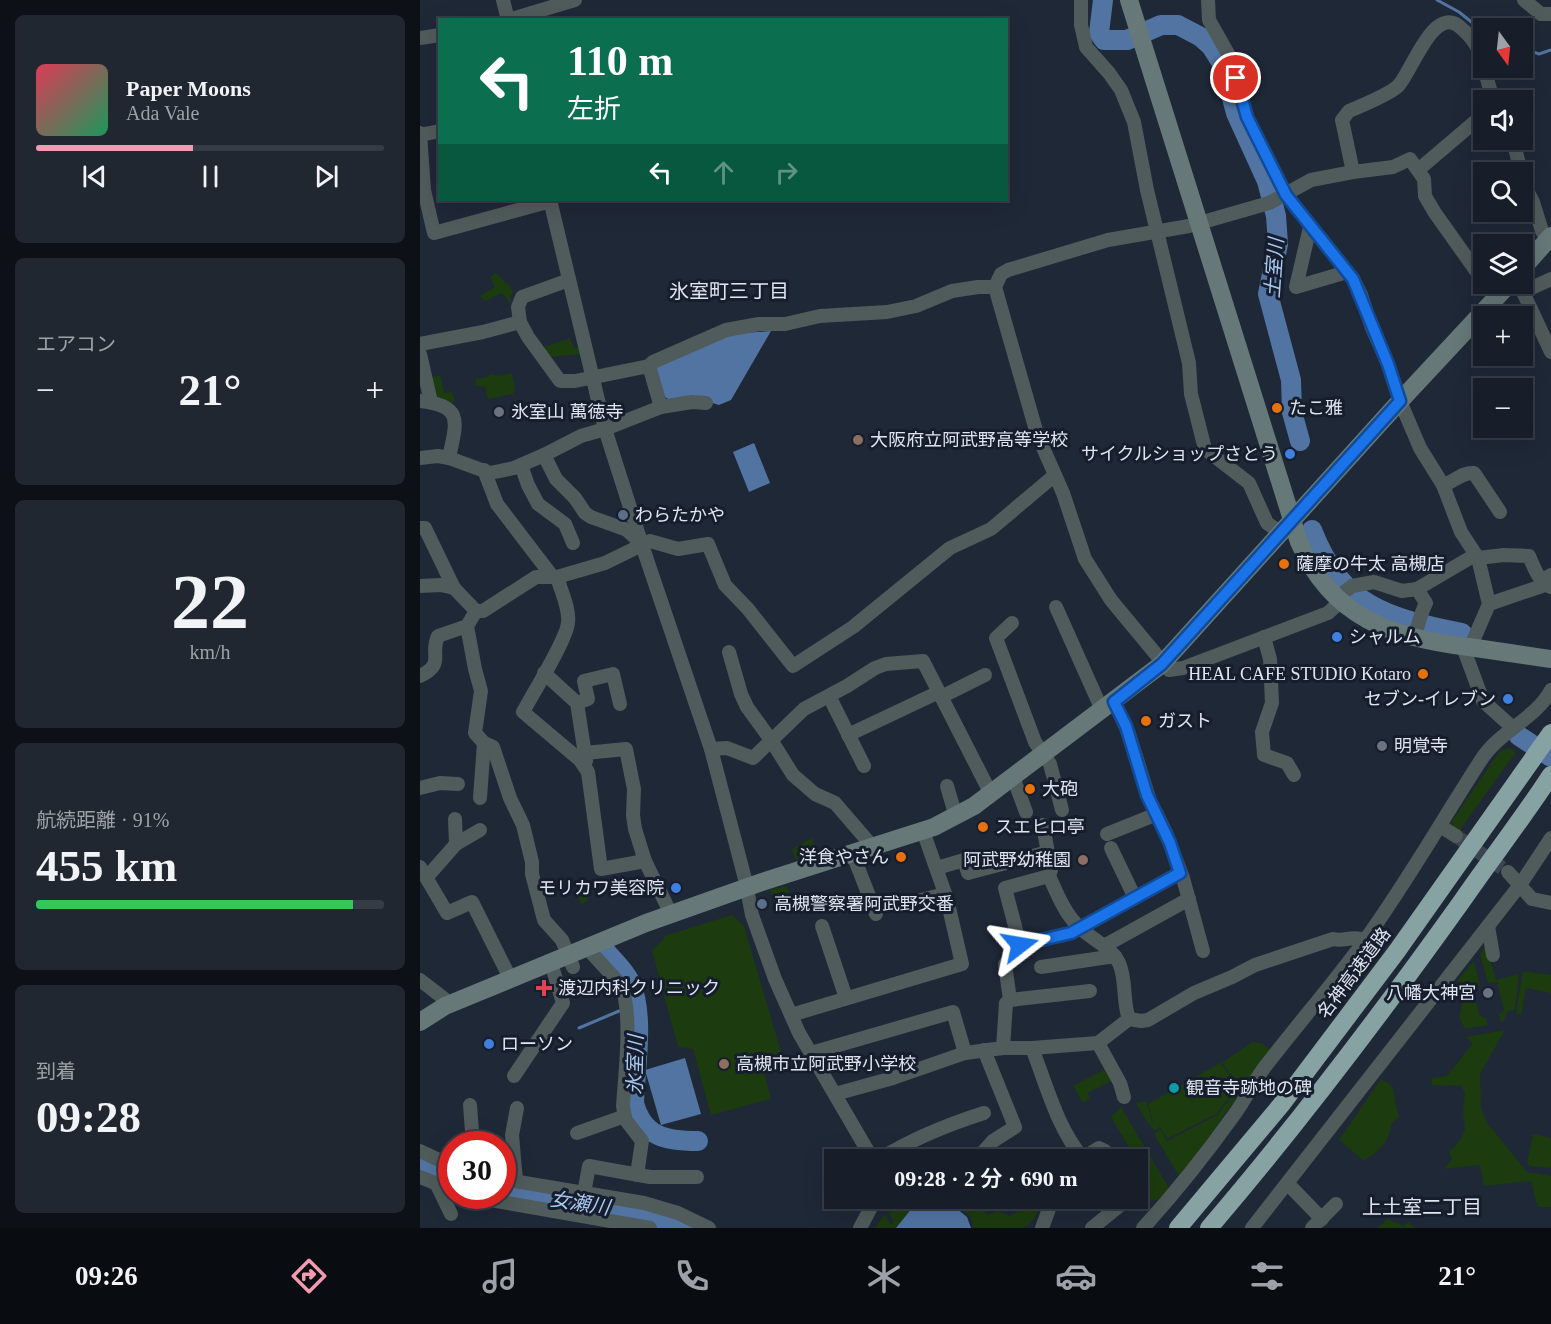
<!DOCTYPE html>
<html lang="ja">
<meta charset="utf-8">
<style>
:root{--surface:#171e29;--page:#202731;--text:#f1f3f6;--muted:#9ea2a8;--line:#363c46;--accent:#f29aaf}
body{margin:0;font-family:"Times New Roman","Noto Sans JP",serif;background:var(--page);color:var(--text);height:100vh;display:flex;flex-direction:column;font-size:22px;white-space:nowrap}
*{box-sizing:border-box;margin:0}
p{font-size:20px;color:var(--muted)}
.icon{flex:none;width:33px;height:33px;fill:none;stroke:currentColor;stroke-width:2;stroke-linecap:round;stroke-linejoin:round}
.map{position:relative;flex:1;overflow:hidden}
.panel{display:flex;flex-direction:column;gap:15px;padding:15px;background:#0d1017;width:420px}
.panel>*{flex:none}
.top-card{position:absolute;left:18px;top:18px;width:570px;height:183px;border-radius:0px;box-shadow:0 6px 24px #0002,0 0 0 2px var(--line);background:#0b6e4f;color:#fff;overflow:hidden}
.needle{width:39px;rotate:165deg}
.controls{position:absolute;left:1053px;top:18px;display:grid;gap:12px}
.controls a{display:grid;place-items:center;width:60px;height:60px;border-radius:0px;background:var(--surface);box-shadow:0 6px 24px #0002,0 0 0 2px var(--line);font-size:30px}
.speed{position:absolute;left:18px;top:1131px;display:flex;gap:12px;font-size:30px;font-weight:700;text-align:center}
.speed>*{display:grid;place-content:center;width:78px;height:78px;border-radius:50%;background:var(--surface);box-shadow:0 6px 24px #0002,0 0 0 2px var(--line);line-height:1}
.speed .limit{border:9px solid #d22;background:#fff;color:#111}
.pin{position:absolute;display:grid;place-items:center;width:51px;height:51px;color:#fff;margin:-26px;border:3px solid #fff;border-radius:50%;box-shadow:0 2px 6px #0007}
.me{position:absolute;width:66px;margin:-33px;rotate:76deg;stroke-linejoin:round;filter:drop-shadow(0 0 4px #0008)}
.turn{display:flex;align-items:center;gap:21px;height:126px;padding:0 30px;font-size:27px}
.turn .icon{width:78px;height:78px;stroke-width:2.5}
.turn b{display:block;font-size:42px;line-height:51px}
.lanes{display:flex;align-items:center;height:57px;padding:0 30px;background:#0003;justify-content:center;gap:30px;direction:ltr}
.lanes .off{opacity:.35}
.big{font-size:45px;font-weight:600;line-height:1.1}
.panel .tile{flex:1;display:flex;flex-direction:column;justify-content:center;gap:9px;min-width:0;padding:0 21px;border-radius:9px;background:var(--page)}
.panel .dial{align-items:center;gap:0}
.dial b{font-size:78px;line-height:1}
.song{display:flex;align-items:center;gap:18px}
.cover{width:72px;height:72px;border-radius:9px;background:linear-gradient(135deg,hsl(350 70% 55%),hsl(150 70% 35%))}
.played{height:6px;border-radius:3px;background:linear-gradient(90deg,var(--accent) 45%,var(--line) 45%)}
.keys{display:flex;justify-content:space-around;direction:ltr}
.heat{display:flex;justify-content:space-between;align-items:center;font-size:33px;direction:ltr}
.charge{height:9px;border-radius:4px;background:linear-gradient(90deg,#34c759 91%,var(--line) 0)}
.trip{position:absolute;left:404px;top:1149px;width:324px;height:60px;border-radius:0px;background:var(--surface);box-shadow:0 6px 24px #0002,0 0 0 2px var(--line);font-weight:600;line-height:60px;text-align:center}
.tab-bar{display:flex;height:96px;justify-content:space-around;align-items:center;background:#090c10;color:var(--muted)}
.tab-bar .icon{width:42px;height:42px}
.tab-bar .on{color:var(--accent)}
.tab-bar b{font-size:27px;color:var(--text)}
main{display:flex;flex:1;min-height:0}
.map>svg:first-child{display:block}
.green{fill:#1c3b0f}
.water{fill:#5174a2}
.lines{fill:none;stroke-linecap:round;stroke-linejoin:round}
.stream{stroke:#5174a2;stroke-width:3}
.river{stroke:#5174a2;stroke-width:20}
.street-tunnel{stroke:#3c4453;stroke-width:14;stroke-dasharray:14 7;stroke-linecap:butt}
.street{stroke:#505b5b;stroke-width:14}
.secondary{stroke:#667878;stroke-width:18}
.highway{stroke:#86a2a2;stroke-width:18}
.route-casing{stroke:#114b97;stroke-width:15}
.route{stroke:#1a73e8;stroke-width:10}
.food-dot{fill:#e8710a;stroke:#161e2d;stroke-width:2}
.worship-dot{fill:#6b7280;stroke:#161e2d;stroke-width:2}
.education-dot{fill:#8d6e63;stroke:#161e2d;stroke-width:2}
.shop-dot{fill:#3f7fe0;stroke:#161e2d;stroke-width:2}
.service-dot{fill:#5c6f8a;stroke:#161e2d;stroke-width:2}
.health-dot{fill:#e0444e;stroke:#161e2d;stroke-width:2}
.culture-dot{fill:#0f9aa8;stroke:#161e2d;stroke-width:2}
.labels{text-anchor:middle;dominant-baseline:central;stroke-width:6;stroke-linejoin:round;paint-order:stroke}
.poi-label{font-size:18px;fill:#dee5ef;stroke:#161e2d;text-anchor:start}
.street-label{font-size:18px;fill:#dee5ef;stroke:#161e2d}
.water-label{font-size:20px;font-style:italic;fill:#aac9f2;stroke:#161e2d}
.neighbourhood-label{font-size:20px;fill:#dee5ef;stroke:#161e2d}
</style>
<main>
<section class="panel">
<div class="tile">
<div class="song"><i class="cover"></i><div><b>Paper Moons</b><p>Ada Vale</p></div></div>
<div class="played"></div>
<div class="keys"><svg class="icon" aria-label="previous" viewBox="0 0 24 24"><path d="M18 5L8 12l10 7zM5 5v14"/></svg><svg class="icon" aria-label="pause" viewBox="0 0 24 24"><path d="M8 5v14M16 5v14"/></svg><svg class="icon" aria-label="next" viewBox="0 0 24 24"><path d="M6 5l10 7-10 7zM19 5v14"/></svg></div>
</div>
<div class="tile"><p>エアコン</p>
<div class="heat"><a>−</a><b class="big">21°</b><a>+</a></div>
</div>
<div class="tile dial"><b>22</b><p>km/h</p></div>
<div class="tile"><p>航続距離 · 91%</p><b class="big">455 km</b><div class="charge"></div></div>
<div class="tile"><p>到着</p><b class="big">09:28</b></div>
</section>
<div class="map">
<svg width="1131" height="1228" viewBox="0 0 1131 1228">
<rect width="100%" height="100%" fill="#1f2837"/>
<!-- green -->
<g class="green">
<path d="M76,273l13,12 4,6 -3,6 2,8 -10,-12 -17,8 -5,-5 15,-9 -5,-10z"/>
<path d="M150,338l4,10 5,-1 2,7 -32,3 -7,-9z"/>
<path d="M92,373l3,15 -2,6 -25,5 -3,-12 -9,-1 -1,-7 9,-1 8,-4 6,2z"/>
<path d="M20,375l4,18 8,-1 3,8 -5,4 -15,-6 -5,-20z"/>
<path d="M1090,748l6,4 -57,79 -6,-5 -1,-5 48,-70z"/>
<path d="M392,838l5,15 -22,6 -3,-10z"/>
<path d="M162,884l4,1 2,15 -5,4 -3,-1 -4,-17z"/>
<path d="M367,886l6,22 -17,4 -6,-22z"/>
<path d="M312,915l12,11 38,129 -21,5 10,39 -60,16 -18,-66 -15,-2 -26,-97 12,-11v-3z"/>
<path d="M1066,946l10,34 23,-6 -4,35 -8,3 -3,9 -3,1 -2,-8 5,-4 -7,-28 -9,1 -8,-29z"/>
<path d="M1054,961l6,24 -7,3v4l7,24 6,2 2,7 -23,4 -6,-12 3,-12 -4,-25z"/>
<path d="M1103,971l28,4v18l-25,-5 -5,27 -5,-1z"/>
<path d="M1085,1030l-25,44 1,34 7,16 39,48 24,4v31h-12l-3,-6 -5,-20 -47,5 -4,-21 -36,4 8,-10 -3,-7 11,-12 5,-11 -2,-18 2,-18 -4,-7c-10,-2 -19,1 -29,-1v-7l15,-2 26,-33 -8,-6z"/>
<path d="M832,1042l10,1 8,7 -90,128 -26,-44 6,-5 7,12 50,-26 21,-27 -3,-8 -13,-17z"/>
<path d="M800,1063l14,18 3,6 -21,27 -49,25 -7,-12 -5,4 -5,-6 3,-4 -5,-17 35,-20 13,25 -12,-26z"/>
<path d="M685,1069l6,12 -24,12 3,6 -7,4 -10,-17z"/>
<path d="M961,1079c15,8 12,8 14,23 1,6 4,10 4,15l-7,6c-4,21 -11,26 -28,38l-25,-21z"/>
<path d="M726,1101l6,20 -3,4 -13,-22z"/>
<path d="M701,1107l48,81 -11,12 -15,1 -4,-7 12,-9 -40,-68z"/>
<path d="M1113,1134l18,4v30l-21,-2 -3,-3z"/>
<path d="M475,1199h24l-23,29h-21l10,-14 5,10 4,-1 -6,-13z"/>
<path d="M527,1199h9l9,9 5,-1 14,3 4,5 9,-4 13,5 26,-17h7c-5,12 -8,25 -22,29h-47l-4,-12z"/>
<path d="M968,1219l15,7 6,-4 5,6h-37z"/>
</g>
<!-- water -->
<g class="water">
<path d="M351,331l-40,69 -12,5 -23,-7 -27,2 -9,-7 -8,-26 77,-33z"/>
<path d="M334,443l16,40 -21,9 -16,-40z"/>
<path d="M265,1058l16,56 -40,11 -16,-55z"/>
<path d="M500,1198l25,1 22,18 4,11h-75z"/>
</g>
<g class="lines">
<!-- stream -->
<g class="stream">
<path d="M1017,0l22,12 25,20"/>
<path d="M1102,48l17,6 12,-4"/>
<path d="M159,1028l40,-17"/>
</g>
<!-- river -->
<g class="river">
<path d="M683,0l-4,33 5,7h23l34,-15h17l23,12 10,9 12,19 13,48 31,68 9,35 2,28 -10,50 23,86 1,32 8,29"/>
<path d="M892,530c30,77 75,88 150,103"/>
<path d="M1099,736l32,21"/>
<path d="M187,953c8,9 18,18 23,29 15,33 5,86 4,121 9,34 32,38 64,38"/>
<path d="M0,1163l32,13"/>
<path d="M82,1190c63,12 128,16 189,38"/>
</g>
<!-- street-tunnel -->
<path class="street-tunnel" d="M1036,836l52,36"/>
<!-- street -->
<g class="street">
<path d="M83,0l5,20"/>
<path d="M661,0v25l5,22 23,26 12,17 13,32 13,68 42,173 2,31 14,55 44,34 18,40 7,5"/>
<path d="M788,0l1,20 22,39 16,58 39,78 67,84 8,16 11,33 16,36 12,37 20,47 23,37 18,47 17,26 11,46 -19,44"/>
<path d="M1104,0l17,14h10"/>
<path d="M88,20l67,-20"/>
<path d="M0,38l20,-3"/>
<path d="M1064,68l9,32"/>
<path d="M0,133l4,57 10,43 117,-32"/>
<path d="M0,135l20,-4"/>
<path d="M1093,140l8,32"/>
<path d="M1004,165l60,-51"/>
<path d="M933,172l40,-5 17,-8 14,20 1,17 10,17 49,69"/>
<path d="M1102,181l11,21 9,29 6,8"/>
<path d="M130,200l55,229 37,116 69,204 34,130 7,36 23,64 24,54 74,127"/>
<path d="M890,227l-14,60 51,-15"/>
<path d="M1097,285l6,7 28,-13"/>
<path d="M1103,292l28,60"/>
<path d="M100,322l-2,-15 4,-10 47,-17"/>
<path d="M0,344l63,-12 37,-10 8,15 32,44h15l74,-15"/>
<path d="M0,354l11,48"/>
<path d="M0,401c45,5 36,22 29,57"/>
<path d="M241,407l31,-5 14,1"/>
<path d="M124,455l12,24 19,19 10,15 6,4 36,13 14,13"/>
<path d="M0,458l18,-2 11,2 41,15 24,-5 30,-13 37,-19 24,-7 56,-22 -12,-41 4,-4 73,-32 33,-6h26l35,-8 67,-4 29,-6 36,-15 26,-4h17"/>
<path d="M101,465l7,20 10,19 27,20 8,19"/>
<path d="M64,470l13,34 55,72"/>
<path d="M1023,485c11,-3 19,-13 31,-12l26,39"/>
<path d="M0,528h5l29,60 22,23"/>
<path d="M1058,558l26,-3 25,1c5,11 10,27 22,31"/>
<path d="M0,586l21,-1 13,3"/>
<path d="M917,598l15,-12 22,-4 28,9 15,-2 58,-34"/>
<path d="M921,601l-13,12 -145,55 -14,2 -58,-70 -26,-41 -22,-66 -26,-59 -42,-147 6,-13 7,-4 100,-30 81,-14 80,-23 42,-23 42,-8 -11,-52 7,-9c12,-5 41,-17 49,-25 14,-14 35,-82 62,-59 14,12 19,21 24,39"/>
<path d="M1069,604l53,-18v-6l9,-5"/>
<path d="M636,607l46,103"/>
<path d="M56,611l-9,15 8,43 6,22 -6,42 9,10 9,4 17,51 13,27 9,37v12l12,46 18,20 11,27"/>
<path d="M56,611h7l53,-34h21"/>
<path d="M592,623l-16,15 39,104 15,22 12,46"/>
<path d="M844,637l6,22 2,44 -10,29 2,23 23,8 7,12"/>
<path d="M994,639c4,-13 6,-24 12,-36l-9,-14"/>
<path d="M1043,647l20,54 29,26"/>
<path d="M309,652l12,42 6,13 24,33 22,35 22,19 20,9 37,43"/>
<path d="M124,673l33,30 9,58"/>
<path d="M0,676c26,-13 9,-21 18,-40l29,-10"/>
<path d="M409,696l35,70"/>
<path d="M521,697l44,-22"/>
<path d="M694,702l15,32 21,67 16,32 17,45 20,73"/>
<path d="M157,703l11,-4 -4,-18 29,-7 7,30"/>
<path d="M428,735l91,-43"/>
<path d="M291,749l16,-1 26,10 51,-49 43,-23 28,-18 11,-4 37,-3 68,133"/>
<path d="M165,753l41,-4 8,40 -1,26 2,14 10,32 -44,8 -13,-97 -8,-12 -57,-48c10,-19 43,-71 45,-89 2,-14 -7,-32 -11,-46l48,-14 45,-22 28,8 30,-5 17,41 23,24 45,57 60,-39 97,-79 41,-19 64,-54"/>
<path d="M593,777l13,35"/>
<path d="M527,786l9,31"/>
<path d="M0,788l20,-5 18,1"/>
<path d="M60,798l4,-55"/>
<path d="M623,825l8,45 -2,6c8,17 15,36 28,49 13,14 34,21 42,38 8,18 3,37 10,56"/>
<path d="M1020,826l16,10"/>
<path d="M687,834l50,-20"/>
<path d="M36,844l24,-14"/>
<path d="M691,848l24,50"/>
<path d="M432,852l24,62"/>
<path d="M225,861l26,53"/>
<path d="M0,867l27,46 25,-11 39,78"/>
<path d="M517,868l27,-8 4,13 80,-21"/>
<path d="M1088,872l24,27 19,4"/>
<path d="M629,876l-44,12 15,57 51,-12 109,-60"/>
<path d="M7,877l29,-33 -1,-25"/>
<path d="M481,905l44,-11"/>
<path d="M402,926l24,72"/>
<path d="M1068,926l5,29"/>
<path d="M684,946l85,-47"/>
<path d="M167,948l34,37c12,27 4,90 2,121l2,13 17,22 -5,34"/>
<path d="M621,967l74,-11"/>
<path d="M0,980l31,24"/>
<path d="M590,1000l80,-9"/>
<path d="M371,1015l171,-51 -15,-65 -24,-68"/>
<path d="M678,1043l22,40 4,14"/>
<path d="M583,1048l3,-45 4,-3 -5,-36"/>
<path d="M612,1048c14,36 26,82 51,110"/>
<path d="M391,1053l142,-41 12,41"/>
<path d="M94,1076l49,-73 -12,-40"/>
<path d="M415,1094l58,-16 72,-25 38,-5h29l66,-5 31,-24 12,2 7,-1 46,-27 38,-16 23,-12 78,-26c12,3 18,-4 32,1"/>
<path d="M50,1105l3,39"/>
<path d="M157,1133l48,-17"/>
<path d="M0,1151l32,15"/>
<path d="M458,1160c34,-21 68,-35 106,-47"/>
<path d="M556,1160l17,-19 22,-14 -31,-77"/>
<path d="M660,1160l19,-12 6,3 5,9"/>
<path d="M0,1177l32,13"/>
<path d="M82,1179l142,24 34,10 31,15"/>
<path d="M96,1181l-4,-46 5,-27"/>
<path d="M868,1184l34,35"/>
<path d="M17,1185l14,29"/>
<path d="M48,1196l182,32"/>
<path d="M569,1198l3,6"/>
<path d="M160,1215l9,-49 61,11h47"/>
<path d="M440,1228l16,-30"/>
<path d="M622,1228l11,-30"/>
<path d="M672,1228l37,-30"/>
<path d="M723,1228c33,-36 63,-74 91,-113 11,-15 19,-32 30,-47 33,-43 69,-84 101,-128 42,-58 77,-120 116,-180 18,-29 55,-41 70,-70"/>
<path d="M832,1228l268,-343 31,-47"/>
<path d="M892,1228l24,-24"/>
</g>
<!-- secondary -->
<g class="secondary">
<path d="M709,0l170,542c33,76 93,96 170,105 27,4 55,8 82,12"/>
<path d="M1102,269l29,-33"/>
<path d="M0,1022l25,-16 201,-83 116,-41 172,-55 40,-21 188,-142 238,-263 109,-117"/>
</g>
<!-- highway -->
<g class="highway">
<path d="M758,1228l103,-123 116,-154 154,-218"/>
<path d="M789,1228c89,-104 173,-215 253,-327 29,-42 61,-83 89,-126"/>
</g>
</g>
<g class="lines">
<!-- route casing -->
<g class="route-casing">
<path id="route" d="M600,945l51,-12 109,-60 -10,-30 -23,-48 -21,-69 -12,-24 48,-38 238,-263 -12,-37 -35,-85 -67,-84 -39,-78 -11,-39"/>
</g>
<!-- route -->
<use href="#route" class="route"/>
</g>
<!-- markers -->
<g class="food-dot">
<circle cx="857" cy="408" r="6"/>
<circle cx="864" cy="564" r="6"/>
<circle cx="1003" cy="674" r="6"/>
<circle cx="726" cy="721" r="6"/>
<circle cx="610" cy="789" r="6"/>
<circle cx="563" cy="827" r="6"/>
<circle cx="481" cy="857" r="6"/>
</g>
<g class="worship-dot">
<circle cx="79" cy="412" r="6"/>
<circle cx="962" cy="746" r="6"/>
<circle cx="1068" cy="993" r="6"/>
</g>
<g class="education-dot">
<circle cx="438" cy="440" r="6"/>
<circle cx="663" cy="860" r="6"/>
<circle cx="304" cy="1064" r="6"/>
</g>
<g class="shop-dot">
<circle cx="870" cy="454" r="6"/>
<circle cx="917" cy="637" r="6"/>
<circle cx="1088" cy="699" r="6"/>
<circle cx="256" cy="888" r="6"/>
<circle cx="69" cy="1044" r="6"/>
</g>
<g class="service-dot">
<circle cx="203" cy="515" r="6"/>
<circle cx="342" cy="904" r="6"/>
</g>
<path class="health-dot" d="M121 979h6v6h6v6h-6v6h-6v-6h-6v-6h6z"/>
<circle class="culture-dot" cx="754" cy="1088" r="6"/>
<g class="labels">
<!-- poi labels -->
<g class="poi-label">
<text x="869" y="408">たこ雅</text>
<text x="91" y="412">氷室山 萬徳寺</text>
<text x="450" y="440">大阪府立阿武野高等学校</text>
<text x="858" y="454" text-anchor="end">サイクルショップさとう</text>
<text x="215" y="515">わらたかや</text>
<text x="876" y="564">薩摩の牛太 高槻店</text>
<text x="929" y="637">シャルム</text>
<text x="991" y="674" text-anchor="end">HEAL CAFE STUDIO Kotaro</text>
<text x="1076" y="699" text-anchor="end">セブン-イレブン</text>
<text x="738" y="721">ガスト</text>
<text x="974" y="746">明覚寺</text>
<text x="622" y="789">大砲</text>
<text x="575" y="827">スエヒロ亭</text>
<text x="469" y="857" text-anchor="end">洋食やさん</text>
<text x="651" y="860" text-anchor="end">阿武野幼稚園</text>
<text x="244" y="888" text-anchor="end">モリカワ美容院</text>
<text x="354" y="904">高槻警察署阿武野交番</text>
<text x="138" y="988">渡辺内科クリニック</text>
<text x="1056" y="993" text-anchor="end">八幡大神宮</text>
<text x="81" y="1044">ローソン</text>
<text x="316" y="1064">高槻市立阿武野小学校</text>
<text x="766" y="1088">観音寺跡地の碑</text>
</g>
<!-- street labels -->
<g class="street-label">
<text transform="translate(934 973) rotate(-53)">名神高速道路</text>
</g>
<!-- water labels -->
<g class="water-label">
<text transform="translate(854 268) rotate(-86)">土室川</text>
<text transform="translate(215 1065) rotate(-89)">氷室川</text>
<text transform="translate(160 1203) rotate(9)">女瀬川</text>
</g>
<!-- neighbourhood labels -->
<g class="neighbourhood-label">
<text x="309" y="291">氷室町三丁目</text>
<text x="1002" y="1207">上土室二丁目</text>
</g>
</g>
</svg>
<div class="controls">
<a><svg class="needle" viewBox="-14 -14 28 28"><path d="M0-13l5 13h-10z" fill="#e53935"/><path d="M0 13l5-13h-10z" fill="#9ea2a8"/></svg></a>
<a><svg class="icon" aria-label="sound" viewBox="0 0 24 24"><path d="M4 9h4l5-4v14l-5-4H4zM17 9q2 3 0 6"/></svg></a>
<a><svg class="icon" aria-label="search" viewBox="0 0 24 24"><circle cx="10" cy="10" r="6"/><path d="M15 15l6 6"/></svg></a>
<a><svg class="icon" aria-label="layers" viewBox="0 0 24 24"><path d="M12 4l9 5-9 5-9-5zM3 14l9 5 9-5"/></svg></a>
<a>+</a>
<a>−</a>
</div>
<div class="speed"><div class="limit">30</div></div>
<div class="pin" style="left:816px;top:78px;background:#d93025"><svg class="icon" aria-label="arrive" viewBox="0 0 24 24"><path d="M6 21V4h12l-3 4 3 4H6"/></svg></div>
<svg class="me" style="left:600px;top:945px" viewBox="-20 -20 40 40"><path d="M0-17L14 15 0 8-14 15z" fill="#1a73e8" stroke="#fff" stroke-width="4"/></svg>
<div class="trip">09:28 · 2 分 · 690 m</div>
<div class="top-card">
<div class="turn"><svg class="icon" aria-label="left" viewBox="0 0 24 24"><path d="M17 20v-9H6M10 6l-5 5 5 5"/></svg><div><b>110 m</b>左折</div></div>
<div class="lanes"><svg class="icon" aria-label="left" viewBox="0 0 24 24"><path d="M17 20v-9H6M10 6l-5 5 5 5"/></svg><svg class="icon off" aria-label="ahead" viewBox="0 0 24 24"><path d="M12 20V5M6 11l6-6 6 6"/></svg><svg class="icon off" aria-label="right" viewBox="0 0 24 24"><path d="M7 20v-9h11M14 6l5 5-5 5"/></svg></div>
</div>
</div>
</main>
<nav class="tab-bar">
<b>09:26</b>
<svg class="icon on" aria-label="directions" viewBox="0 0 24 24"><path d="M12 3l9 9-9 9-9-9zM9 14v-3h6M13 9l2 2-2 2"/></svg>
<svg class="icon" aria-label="music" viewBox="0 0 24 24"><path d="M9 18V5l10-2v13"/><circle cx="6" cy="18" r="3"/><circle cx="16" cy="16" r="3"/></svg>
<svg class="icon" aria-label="phone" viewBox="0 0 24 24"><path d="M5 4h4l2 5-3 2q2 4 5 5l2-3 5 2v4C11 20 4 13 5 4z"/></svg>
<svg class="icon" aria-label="climate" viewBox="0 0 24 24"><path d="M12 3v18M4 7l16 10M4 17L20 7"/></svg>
<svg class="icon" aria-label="car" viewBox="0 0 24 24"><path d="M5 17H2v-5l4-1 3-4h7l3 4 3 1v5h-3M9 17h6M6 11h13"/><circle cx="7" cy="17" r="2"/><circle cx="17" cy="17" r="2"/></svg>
<svg class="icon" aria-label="filters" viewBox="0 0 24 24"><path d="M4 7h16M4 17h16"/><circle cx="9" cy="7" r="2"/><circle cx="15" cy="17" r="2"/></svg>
<b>21°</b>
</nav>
